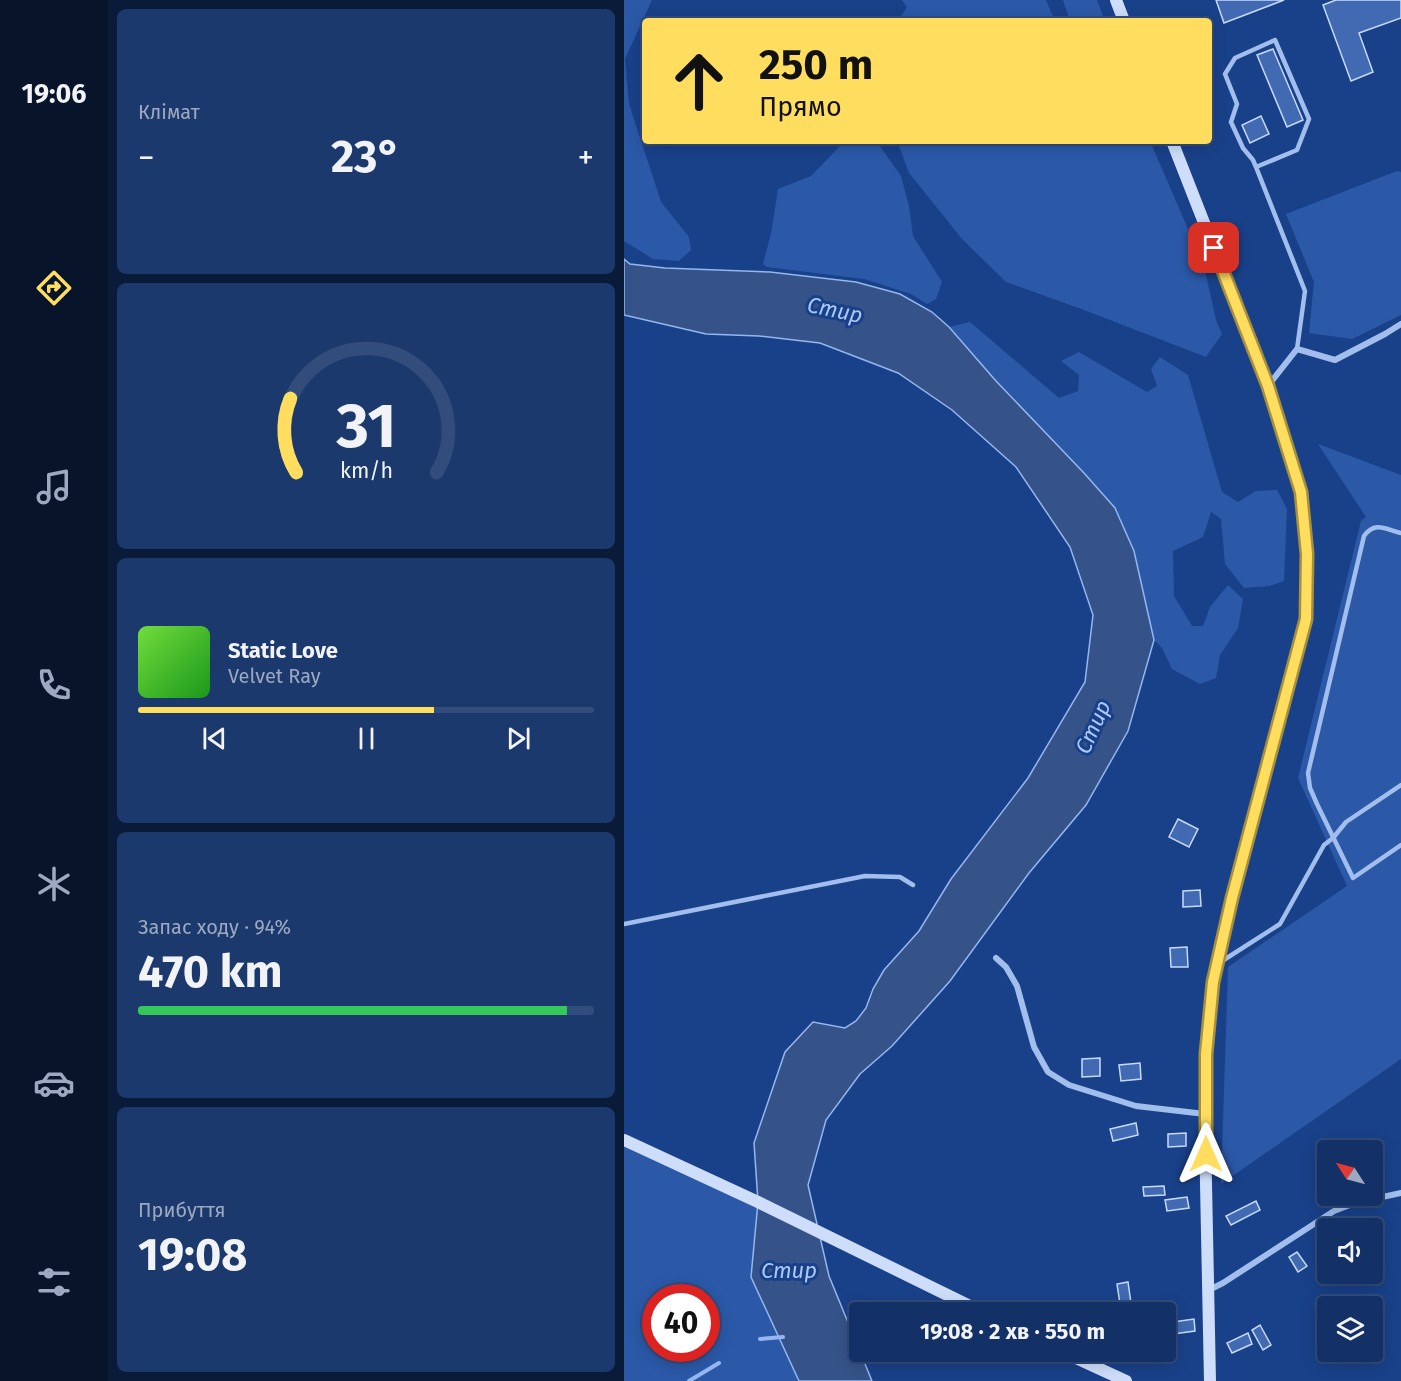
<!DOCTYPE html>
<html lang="uk">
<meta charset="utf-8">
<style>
:root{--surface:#133167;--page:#1c396d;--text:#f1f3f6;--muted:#9da9c0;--line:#324c7b;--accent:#ffdd5e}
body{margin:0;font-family:"Fira Sans",sans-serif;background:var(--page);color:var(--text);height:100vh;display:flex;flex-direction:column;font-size:22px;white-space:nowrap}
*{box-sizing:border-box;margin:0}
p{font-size:20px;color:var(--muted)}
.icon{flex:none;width:33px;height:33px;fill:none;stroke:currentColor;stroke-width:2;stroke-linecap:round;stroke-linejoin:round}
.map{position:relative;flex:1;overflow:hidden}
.panel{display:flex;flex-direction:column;gap:9px;padding:9px;background:#0a1b39;width:516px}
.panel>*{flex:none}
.hud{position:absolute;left:18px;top:18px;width:570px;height:126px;border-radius:6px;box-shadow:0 3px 15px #0003,0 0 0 2px var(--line);background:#ffdd5e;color:#111;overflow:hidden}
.needle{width:39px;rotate:306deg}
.fabs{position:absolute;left:693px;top:1140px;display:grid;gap:12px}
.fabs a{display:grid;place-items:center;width:66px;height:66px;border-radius:6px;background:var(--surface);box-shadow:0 3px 15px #0003,0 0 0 2px var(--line);font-size:30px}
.speed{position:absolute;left:18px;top:1284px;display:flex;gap:12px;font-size:30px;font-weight:700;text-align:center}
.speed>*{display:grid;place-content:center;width:78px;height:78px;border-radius:50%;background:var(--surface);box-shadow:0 3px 15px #0003,0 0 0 2px var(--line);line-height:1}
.speed .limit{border:9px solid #d22;background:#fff;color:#111}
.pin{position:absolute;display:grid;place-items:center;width:51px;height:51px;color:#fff;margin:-26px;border-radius:12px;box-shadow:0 3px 9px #0006}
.me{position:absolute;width:66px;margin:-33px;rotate:0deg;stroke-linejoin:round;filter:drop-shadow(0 0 4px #0008)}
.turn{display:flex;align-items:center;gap:21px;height:126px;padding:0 18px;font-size:27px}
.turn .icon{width:78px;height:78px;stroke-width:2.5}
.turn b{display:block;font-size:42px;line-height:51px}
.big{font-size:45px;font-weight:700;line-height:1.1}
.panel .card{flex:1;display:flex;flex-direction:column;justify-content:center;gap:9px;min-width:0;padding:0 21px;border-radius:9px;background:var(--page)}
.panel .dial{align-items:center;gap:0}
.dial svg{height:156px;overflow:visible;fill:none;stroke:var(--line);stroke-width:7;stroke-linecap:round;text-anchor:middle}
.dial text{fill:var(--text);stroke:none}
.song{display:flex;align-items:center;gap:18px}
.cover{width:72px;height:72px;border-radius:9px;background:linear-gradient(135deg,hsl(100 70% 55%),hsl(120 70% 35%))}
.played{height:6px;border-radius:3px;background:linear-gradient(90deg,var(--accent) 65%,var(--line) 65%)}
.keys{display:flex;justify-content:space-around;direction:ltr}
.heat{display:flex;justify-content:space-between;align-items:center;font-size:33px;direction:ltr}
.charge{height:9px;border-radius:4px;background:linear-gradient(90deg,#34c759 94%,var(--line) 0)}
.trip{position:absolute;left:225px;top:1302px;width:327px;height:60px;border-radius:6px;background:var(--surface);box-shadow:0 3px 15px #0003,0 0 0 2px var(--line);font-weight:700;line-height:60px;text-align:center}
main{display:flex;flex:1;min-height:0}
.tab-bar{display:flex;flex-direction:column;width:108px;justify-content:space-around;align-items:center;background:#081429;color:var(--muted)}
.tab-bar .icon{width:42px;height:42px}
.tab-bar .current{color:var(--accent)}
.tab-bar b{font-size:27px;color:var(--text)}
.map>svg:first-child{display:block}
.green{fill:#2b59a8;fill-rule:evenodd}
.water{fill:#365389;stroke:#94b7f0;stroke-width:1.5}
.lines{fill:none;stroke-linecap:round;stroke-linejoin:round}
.stream{stroke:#94b7f0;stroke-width:4}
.building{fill:#416ab2;stroke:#c7dafa;stroke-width:1.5}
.lane{stroke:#a1beed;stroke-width:4.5}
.street{stroke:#a1beed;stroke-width:6}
.secondary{stroke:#cedefa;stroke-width:12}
.route-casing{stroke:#a6903d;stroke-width:15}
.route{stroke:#ffdd5e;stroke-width:10}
.labels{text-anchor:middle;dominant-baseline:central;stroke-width:6;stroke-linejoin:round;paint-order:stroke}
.water-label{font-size:22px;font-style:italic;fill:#adc8f5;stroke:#194189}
</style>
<main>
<nav class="tab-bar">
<b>19:06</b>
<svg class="icon current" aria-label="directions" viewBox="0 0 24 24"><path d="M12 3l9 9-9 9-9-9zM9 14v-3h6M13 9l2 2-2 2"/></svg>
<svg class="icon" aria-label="music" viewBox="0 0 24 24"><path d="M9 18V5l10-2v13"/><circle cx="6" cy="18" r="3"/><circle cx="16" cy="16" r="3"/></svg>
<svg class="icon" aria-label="phone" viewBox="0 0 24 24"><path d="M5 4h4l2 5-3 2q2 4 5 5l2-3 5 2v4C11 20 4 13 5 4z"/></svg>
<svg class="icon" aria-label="climate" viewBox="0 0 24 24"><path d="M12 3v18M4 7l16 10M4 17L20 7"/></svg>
<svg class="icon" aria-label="car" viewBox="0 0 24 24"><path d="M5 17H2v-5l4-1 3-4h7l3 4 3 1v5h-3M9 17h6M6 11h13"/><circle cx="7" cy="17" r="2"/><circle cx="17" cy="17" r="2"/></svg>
<svg class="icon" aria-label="filters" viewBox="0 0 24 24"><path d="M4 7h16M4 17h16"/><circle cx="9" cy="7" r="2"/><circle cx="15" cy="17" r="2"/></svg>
</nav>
<section class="panel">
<div class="card"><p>Клімат</p>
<div class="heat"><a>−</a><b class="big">23°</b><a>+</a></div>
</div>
<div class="card dial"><svg viewBox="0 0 100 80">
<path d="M14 69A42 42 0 1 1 86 69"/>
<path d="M14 69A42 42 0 0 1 11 31" stroke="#ffdd5e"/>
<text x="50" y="56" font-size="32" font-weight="700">31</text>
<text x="50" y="72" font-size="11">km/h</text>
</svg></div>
<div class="card">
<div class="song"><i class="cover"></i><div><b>Static Love</b><p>Velvet Ray</p></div></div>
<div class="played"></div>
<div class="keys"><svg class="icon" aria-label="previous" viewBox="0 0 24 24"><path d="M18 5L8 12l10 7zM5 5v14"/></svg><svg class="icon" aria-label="pause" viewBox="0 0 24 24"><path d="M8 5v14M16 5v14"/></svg><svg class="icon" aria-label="next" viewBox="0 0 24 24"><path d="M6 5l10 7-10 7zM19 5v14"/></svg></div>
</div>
<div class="card"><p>Запас ходу · 94%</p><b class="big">470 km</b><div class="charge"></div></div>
<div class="card"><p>Прибуття</p><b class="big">19:08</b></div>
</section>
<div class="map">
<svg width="777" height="1381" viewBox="0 0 777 1381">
<rect width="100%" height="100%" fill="#194189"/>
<!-- green -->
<g class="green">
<path d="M0,0h28l-27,59 4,45 32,98 28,35 2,13 -12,11 -26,-2 -29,-18z"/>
<path d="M278,0h144l9,21h-157l9,-14z"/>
<path d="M439,0h34l8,21h-35z"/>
<path d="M273,141h253l54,125 12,54 6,14 -16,23 -122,-47 -78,-28 -43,-42 -54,-67z"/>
<path d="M253,142l24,34 8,30 4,30 29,46 -6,17 -9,5 -16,-10 -47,-15 -97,-12 -4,-3 8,-30 7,-45 33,-13 31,-32z"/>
<path d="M773,171l4,1v143l-49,24 -43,-6 5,-51 -28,-68z"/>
<path d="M346,322l89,76 19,-7 1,-16 -18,-14 18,-9 68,40 10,-6 -6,-17 9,-12 28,18 34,117 16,10 18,-11 21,-1 10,19 -3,72 -15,5 -25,2 -19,-24 -4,-45 -10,-7 -8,25 -30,14 1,45 18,30h11l7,-19 18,-22 15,14 -5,29 -18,27 -4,23 -16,6 -28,-15 -10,-21 -8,-8 -20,-89 -19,-43 -31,-35 -88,-92 -47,-54z"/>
<path d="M694,444l83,31v584l-180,125 7,-217 119,-81 -49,-108 63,-257 5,-4z"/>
<path d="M0,1140l134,62 -7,75 48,104h-175zM32,1298h50v50h-50z"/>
</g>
<!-- water -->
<path class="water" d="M0,259l6,5 35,4 105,4 86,10 44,12 32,18 17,15 47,54 88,92 31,35 19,43 20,89 -26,91 -42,74 -57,68 -79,108 -58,65 -32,28 -34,46 -18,65 21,91 43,105h-73l-48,-104 7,-75 -4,-59 31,-91 28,-30 32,6 11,-7 10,-13 7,-19 11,-19 35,-39 32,-52 77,-101 57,-96 8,-67 -23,-68 -54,-80 -64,-57 -54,-37 -78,-30 -61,-7 -53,-2 -82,-19z"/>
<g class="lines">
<!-- stream -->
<g class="stream">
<path d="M136,1339l23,-2"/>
<path d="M65,1381l30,-18"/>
</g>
</g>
<!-- building -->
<g class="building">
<path d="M592,0h68l-60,23z"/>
<path d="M712,0h65v18l-42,15 14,39 -22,9 -28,-76z"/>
<path d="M649,49l30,71 -16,7 -30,-72z"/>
<path d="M637,116l8,18 -19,9 -8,-18z"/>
<path d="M554,819l20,10 -9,18 -20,-10z"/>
<path d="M576,890l1,16 -18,1v-16z"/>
<path d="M563,947l1,20h-17l-1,-19z"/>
<path d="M476,1058v18l-18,1v-18z"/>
<path d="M516,1063l1,16 -20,2 -2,-16z"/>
<path d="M512,1123l2,12 -25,6 -3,-12z"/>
<path d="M562,1133v13l-18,1v-13z"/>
<path d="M540,1186l1,9 -21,1 -1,-9z"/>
<path d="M563,1197l2,11 -22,3 -2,-11z"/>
<path d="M632,1201l4,9 -29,15 -5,-9z"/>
<path d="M673,1252l10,14 -9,6 -9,-15z"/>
<path d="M504,1282l3,21 -11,1 -3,-20z"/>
<path d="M570,1319l1,12 -29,4v-12z"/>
<path d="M636,1325l11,20 -8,5 -11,-20z"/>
<path d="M624,1333l4,11 -20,9 -5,-10z"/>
</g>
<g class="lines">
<!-- lane -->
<g class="lane">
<path d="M632,167l-3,-7 -10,-12 -12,-26 6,-18 -12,-30 10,-16 40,-18 34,79 -12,31 -41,17 49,124 -8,58"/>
<path d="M777,533c-16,-4 -26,-12 -37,3l-56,237 2,15 7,16 36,74 48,-33"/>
<path d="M0,924l241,-48 35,1 13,8"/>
<path d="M595,963l61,-39 44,-79 9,-7 13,-16 55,-37"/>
</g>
<!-- street -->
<g class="street">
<path d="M644,386l29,-37 38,11 50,-26 16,-10"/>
<path d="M372,958l10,9 11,19 17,61 14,25 21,13 67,21 69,8"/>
<path d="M585,1290l14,-7 111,-72 21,-8 46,-10"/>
</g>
<!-- secondary -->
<g class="secondary">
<path d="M492,0l8,21"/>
<path d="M548,141l96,245 33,106 6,62 -1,65 -74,279 -19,84 -7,72 -1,80 5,247"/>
<path d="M0,1140l134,62 224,110"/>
<path d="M439,1352l63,29"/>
</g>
</g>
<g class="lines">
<!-- route casing -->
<g class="route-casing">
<path id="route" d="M582,1154v-100l7,-72 19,-84 74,-279 1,-65 -6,-62 -33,-106 -54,-138"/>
</g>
<!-- route -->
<use href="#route" class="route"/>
</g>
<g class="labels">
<!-- water labels -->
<g class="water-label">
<text transform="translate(211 310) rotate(12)">Стир</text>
<text transform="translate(469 727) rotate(-66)">Стир</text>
<text x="165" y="1270">Стир</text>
</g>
</g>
</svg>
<div class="fabs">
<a><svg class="needle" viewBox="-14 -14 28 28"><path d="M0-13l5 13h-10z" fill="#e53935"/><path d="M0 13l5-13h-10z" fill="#9da9c0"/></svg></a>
<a><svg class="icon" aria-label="sound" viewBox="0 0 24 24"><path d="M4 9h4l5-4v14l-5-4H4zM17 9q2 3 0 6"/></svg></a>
<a><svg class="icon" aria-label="layers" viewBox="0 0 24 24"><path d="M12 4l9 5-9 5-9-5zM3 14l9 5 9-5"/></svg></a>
</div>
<div class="speed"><div class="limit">40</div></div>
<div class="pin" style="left:590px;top:248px;background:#d93025"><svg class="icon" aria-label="arrive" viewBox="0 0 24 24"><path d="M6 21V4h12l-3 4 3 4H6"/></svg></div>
<svg class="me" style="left:582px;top:1154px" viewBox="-20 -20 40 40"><path d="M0-17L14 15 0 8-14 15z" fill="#ffdd5e" stroke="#fff" stroke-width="4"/></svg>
<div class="trip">19:08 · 2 хв · 550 m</div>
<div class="hud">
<div class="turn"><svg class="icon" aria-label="ahead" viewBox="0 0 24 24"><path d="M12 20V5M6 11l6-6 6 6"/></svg><div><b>250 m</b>Прямо</div></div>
</div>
</div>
</main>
